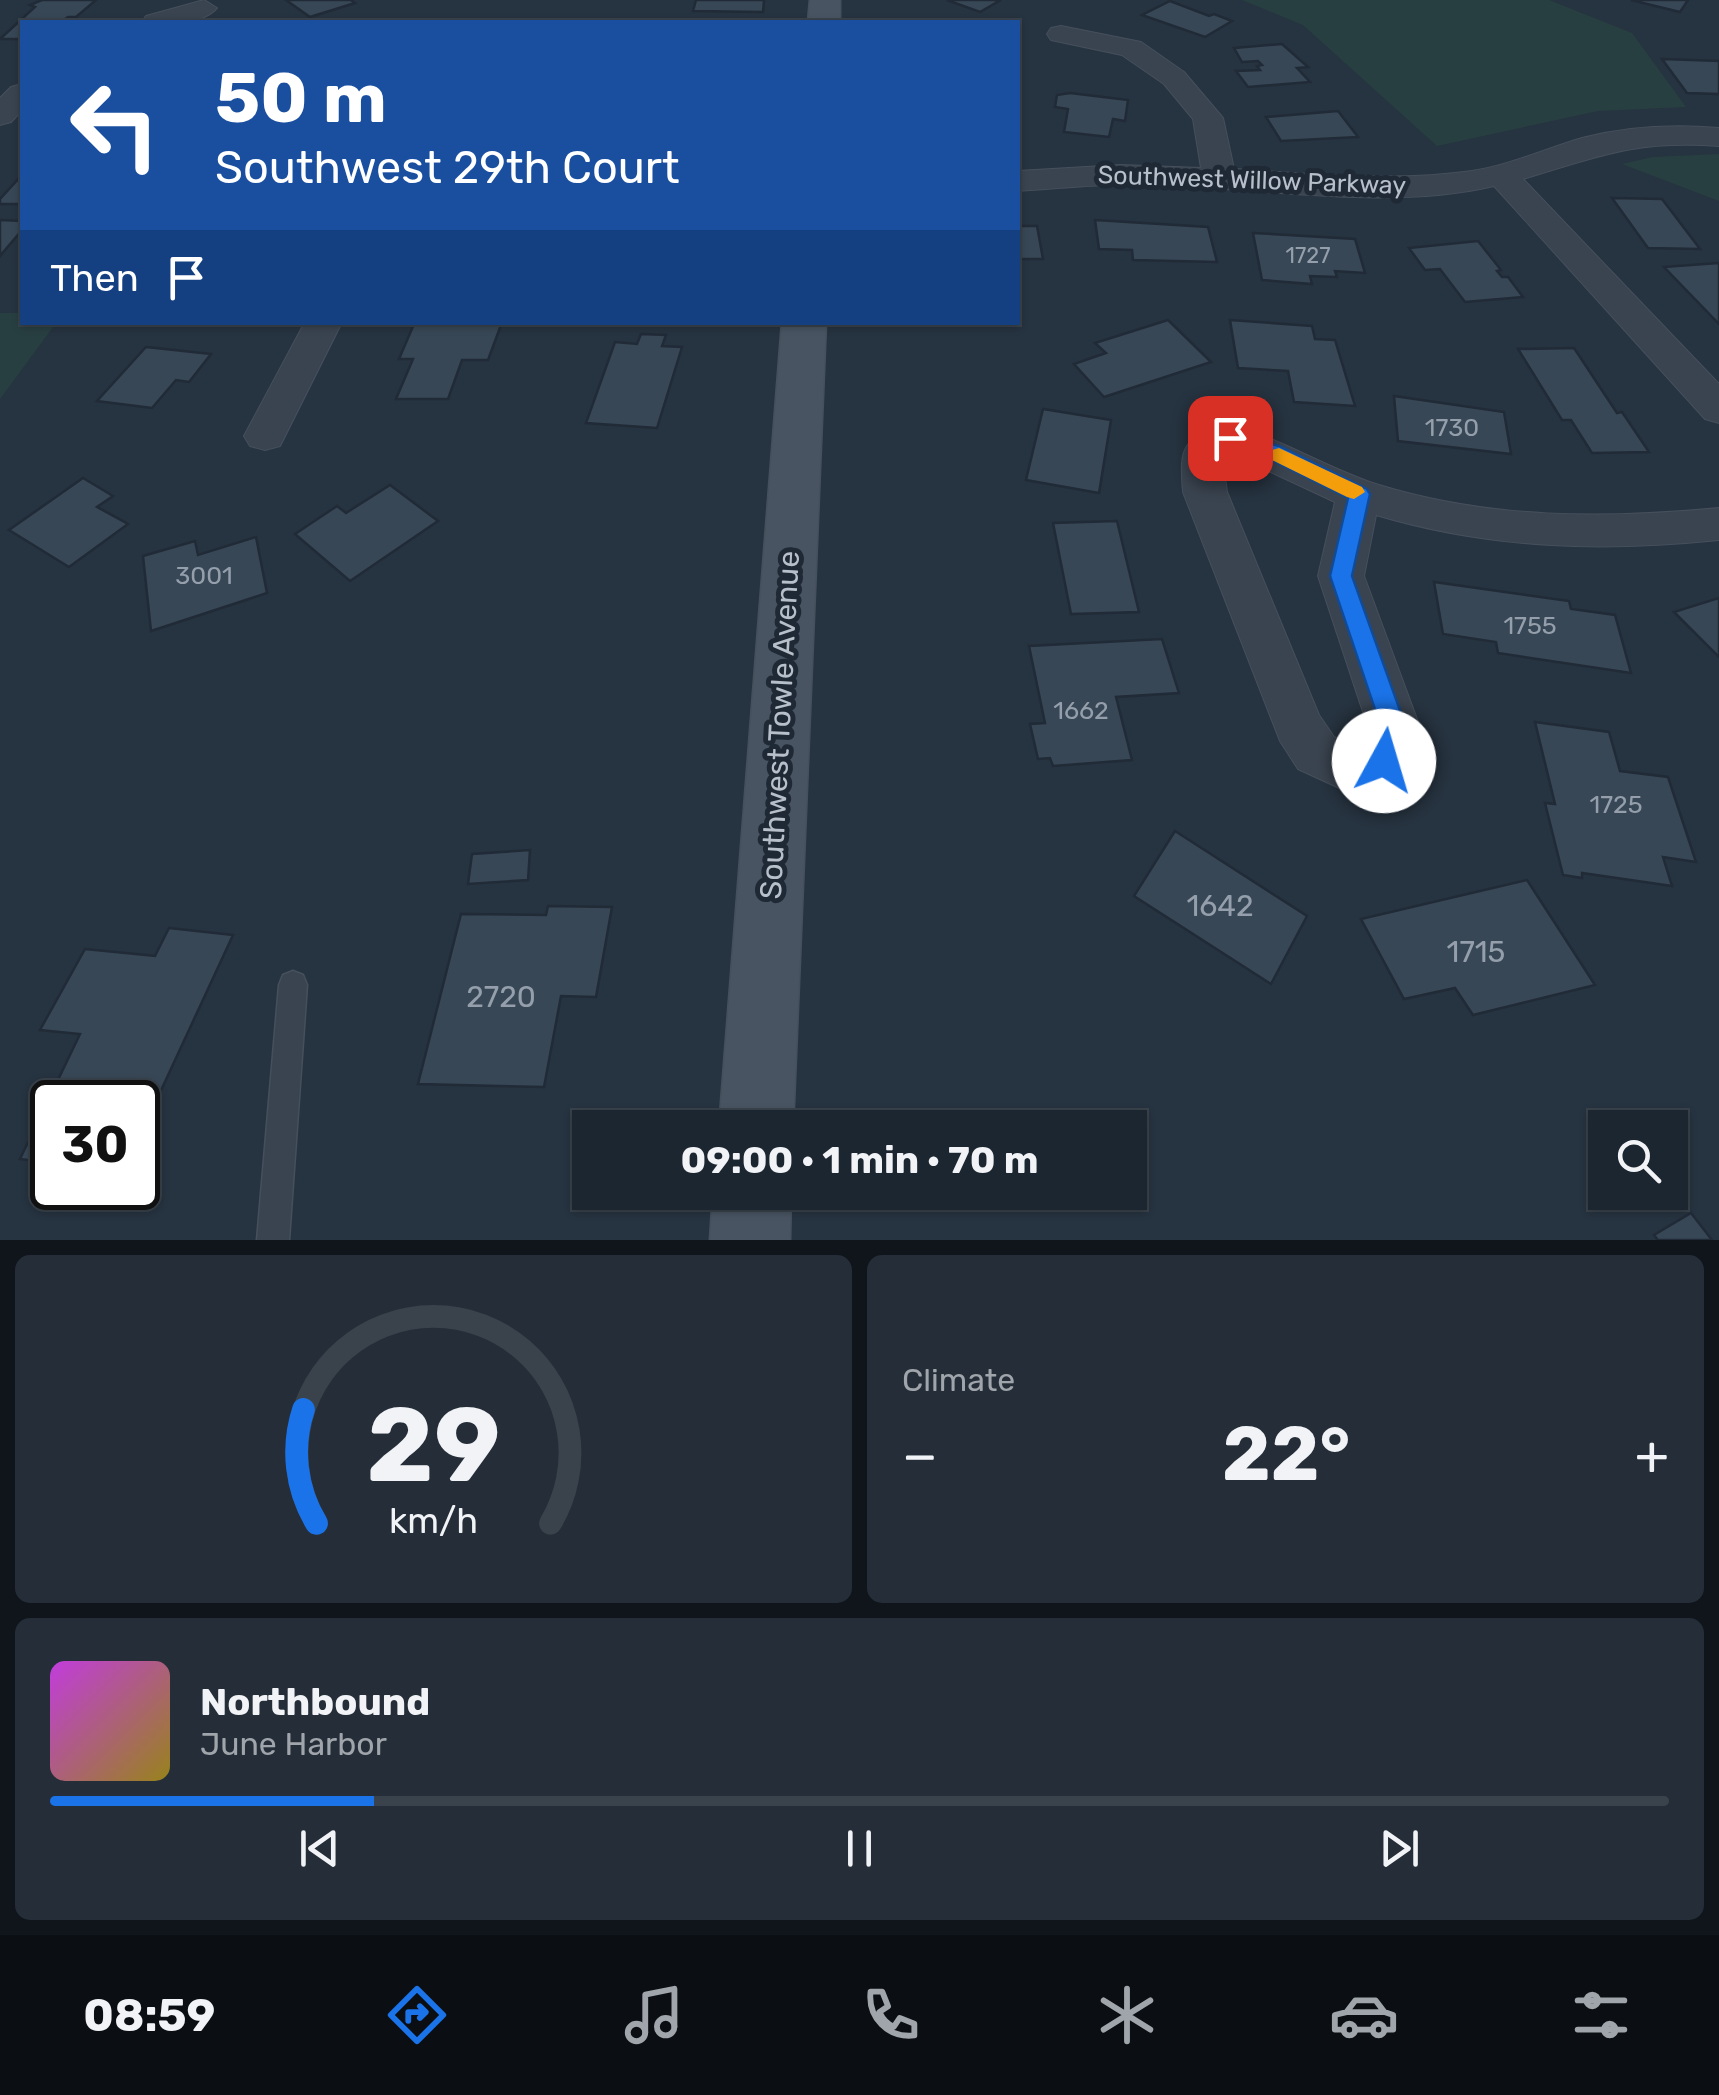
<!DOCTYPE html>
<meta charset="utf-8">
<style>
:root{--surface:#1c2630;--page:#252e38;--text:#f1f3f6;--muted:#a0a5ab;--line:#3a434c;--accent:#1a73e8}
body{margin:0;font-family:Rubik,sans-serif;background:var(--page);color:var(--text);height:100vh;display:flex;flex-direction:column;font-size:38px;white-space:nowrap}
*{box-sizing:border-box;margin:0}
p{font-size:32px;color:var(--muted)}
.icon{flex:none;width:55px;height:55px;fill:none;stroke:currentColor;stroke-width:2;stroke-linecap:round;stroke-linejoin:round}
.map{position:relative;height:1240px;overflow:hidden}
.drawer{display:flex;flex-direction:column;gap:15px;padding:15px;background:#0f151a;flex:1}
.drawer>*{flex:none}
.guide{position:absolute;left:20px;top:20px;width:1000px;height:305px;border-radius:0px;box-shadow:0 2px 8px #0004,0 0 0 2px var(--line);background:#1a4fa0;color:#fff;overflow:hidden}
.buttons{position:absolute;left:1588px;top:1110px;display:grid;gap:20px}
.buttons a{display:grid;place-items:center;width:100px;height:100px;border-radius:0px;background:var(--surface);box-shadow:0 2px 8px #0004,0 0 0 2px var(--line);font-size:50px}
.speed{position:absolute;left:30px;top:1080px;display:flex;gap:20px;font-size:50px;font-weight:700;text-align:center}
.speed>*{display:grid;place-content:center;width:130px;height:130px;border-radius:50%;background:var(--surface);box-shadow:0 2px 8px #0004,0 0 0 2px var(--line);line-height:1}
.speed .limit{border:5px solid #111;border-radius:15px;background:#fff;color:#111}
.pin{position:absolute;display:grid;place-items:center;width:85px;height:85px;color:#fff;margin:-42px;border-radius:20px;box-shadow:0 5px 15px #0006}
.me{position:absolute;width:110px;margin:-55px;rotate:6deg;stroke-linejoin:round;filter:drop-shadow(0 0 8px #0008)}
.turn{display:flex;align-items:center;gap:35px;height:210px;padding:0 30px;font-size:45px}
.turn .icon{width:130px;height:130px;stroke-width:2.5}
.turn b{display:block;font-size:70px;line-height:85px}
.then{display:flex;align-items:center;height:95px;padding:0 30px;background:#0003;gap:20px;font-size:38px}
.big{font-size:75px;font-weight:700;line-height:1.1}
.drawer .tile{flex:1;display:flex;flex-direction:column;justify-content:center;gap:15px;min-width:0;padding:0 35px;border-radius:15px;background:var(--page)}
.drawer .dial{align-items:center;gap:0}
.dial svg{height:260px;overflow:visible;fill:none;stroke:var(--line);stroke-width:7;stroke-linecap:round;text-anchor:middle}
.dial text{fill:var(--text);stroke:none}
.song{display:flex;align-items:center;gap:30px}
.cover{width:120px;height:120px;border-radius:15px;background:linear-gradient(135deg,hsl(290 70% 55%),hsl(50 70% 35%))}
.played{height:10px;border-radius:5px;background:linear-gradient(90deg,var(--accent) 20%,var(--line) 20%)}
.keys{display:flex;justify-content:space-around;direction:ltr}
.heat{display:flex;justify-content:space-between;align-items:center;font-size:55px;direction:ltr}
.drawer .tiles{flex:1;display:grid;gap:15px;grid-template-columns:1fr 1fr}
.tile:last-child{grid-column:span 2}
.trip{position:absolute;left:572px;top:1110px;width:575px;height:100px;border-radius:0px;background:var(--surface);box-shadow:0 2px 8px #0004,0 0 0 2px var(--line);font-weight:700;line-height:100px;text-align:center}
.tab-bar{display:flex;height:160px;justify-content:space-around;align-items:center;background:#0b0f13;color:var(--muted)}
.tab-bar .icon{width:70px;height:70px}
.tab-bar .current{color:var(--accent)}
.tab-bar b{font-size:45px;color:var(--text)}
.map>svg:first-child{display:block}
.green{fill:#283f41}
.building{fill:#384756;stroke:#212b37;stroke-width:2.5}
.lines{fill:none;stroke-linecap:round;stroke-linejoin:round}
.service-casing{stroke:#46505c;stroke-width:3}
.minor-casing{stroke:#46505c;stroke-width:2}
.secondary-casing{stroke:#46505c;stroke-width:3}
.service{fill:#3a4450;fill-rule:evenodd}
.minor{fill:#3a4450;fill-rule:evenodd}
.secondary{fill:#485462;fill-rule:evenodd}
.route{fill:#1a73e8;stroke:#114b97;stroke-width:2.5}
.slow{fill:#f59e0b}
.labels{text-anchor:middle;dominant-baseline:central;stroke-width:10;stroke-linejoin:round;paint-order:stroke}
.far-number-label{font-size:22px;fill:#949fab}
.far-street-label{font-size:25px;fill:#b6bfca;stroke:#1f2935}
.number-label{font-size:25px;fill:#949fab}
.street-label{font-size:30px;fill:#b6bfca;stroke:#1f2935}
.near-number-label{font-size:30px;fill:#949fab}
</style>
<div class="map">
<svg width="1719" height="1240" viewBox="0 0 1719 1240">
<rect width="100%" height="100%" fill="#263340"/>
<!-- green -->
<g class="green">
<path d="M1242,0h307l83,33 54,74 -88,4 -161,35 -134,-121z"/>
<path d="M1719,154v47l-97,-37 31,-7z"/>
<path d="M0,313h22v9l34,1 -56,76z"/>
</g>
<!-- building -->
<g class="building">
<path d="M42,0h54l-20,17h-8l-7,5h-39l-2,17h-20l35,-32 -5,-2z"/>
<path d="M286,0h65l4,3 -45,14z"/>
<path d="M696,0h68l-1,12 -70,-1z"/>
<path d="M947,0h48l4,1 -19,11z"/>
<path d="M1631,0h57l-8,12z"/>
<path d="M1170,1l39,15 5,-2 18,7 -27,16 -63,-22z"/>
<path d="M1282,44l26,23 -11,1 13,14 -62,5 -12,-16 24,-1 -3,-4 5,-1 -4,-4 -16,1 -8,-14z"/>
<path d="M1662,59l57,2v33l-32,-1z"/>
<path d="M1070,93l58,7 -3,21 -12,-2 -4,18 -45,-5 4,-23 -13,-2 2,-12z"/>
<path d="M1338,111l20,26 -77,4 -15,-24z"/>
<path d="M22,175v29h-22v-5z"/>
<path d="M1612,198l50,1 38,50 -52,-1z"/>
<path d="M0,220l22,1v9l-22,26z"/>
<path d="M1095,220l113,7 9,35 -84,-2 -1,-10 -33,-1z"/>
<path d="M1018,226h19l6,33h-25z"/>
<path d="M1253,233l102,6 10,34 -30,-2 2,6 -27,-1 2,8 -50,-4z"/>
<path d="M1478,241l23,29 -4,1 5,6h6l15,20 -58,5 -25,-33 -15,1 -16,-22z"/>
<path d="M1719,263v61l-55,-57z"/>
<path d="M1168,320l43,42 -107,35 -30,-33 32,-11 -11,-10z"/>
<path d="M1230,320l82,6 3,13 20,1 20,66 -61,-4 -6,-31 -50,-3z"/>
<path d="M414,324l87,1 -13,35h-26l-14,39h-52l17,-40h-14z"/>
<path d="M641,334l25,1 -4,11 20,1 -25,81 -71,-5 29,-81 22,2z"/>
<path d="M146,347l65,7 -22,28 -13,-2 -24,28 -55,-7z"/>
<path d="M1574,348l43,65 5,-1 27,40 -57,1 -21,-33h-9l-44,-71z"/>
<path d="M1394,396l110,16 7,42 -113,-13z"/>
<path d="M1043,409l68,11 -12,73 -73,-13z"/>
<path d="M83,478l30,18 -16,11 31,17 -59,43 -60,-37z"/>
<path d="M390,485l48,36 -88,60 -55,-47 42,-28 9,7z"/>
<path d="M1117,521l22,91 -68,2 -18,-91z"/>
<path d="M256,537l11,56 -116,38 -8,-75 52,-15 3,14z"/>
<path d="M1434,582l135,19 2,8 44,6 16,58 -133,-20 -2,-11 -53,-8z"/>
<path d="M1719,598v59l-45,-45z"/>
<path d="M1162,639l17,54 -63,4 16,63 -79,6 -3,-8 -12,1 -8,-35 15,-1 -16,-77z"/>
<path d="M1535,722l74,10 11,39 48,6 28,85 -33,-5 9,29 -90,-13v5l-19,-3 -18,-72 10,1z"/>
<path d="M1175,831l132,85 -36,68 -137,-88z"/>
<path d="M530,850l-2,30 -60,4 4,-30z"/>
<path d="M1527,880l68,105 -122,30 -18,-27 -51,11 -43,-80z"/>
<path d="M548,906l64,1 -16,90 -35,-1 -17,91 -126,-3 43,-170 85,1z"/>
<path d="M169,928l64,7 -95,205v-38h-86v61l-32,-4 60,-125 -40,-4 45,-81 70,7z"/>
<path d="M1691,1213l21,27h-54l-4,-5z"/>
</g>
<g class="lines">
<!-- service casing -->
<g class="service-casing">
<path id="service" d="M293,971l10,4 4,10 -18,255h-32l22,-255 4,-10z"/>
</g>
<!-- minor casing -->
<g class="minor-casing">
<g id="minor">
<path d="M204,0l13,8c-16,18 -52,15 -75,14l4,-6z"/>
<path d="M1061,26l80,16 43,30 39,46 11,51c78,5 160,13 238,2 38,-6 73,-22 110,-33 46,-12 90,-14 137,-10v18c-84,-6 -119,10 -196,33l196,205v39l-14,-4 -211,-233c-106,25 -231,2 -338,-1 -46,-2 -92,3 -138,6v-20l102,-6 81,3 -8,-49 -29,-35 -42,-29 -71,-15 -4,-6 4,-6z"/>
<path d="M22,84v26l-11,12 -11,3v-27l11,-11z"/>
<path d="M305,322h37l-62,124 -15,4 -15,-4 -6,-10z"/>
<path d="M1231,425c52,14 97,44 148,60 111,34 225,34 340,23v32c-117,12 -229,9 -343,-25l-12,61 57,154 -19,47 -43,20 -61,-28 -18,-28 -97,-249c-4,-48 0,-54 48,-67zM1234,455l101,47 -17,74 51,154 -6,16 -5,3 -24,-12 -15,-22 -92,-223 -4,-30z"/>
</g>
</g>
<!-- secondary casing -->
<g class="secondary-casing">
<g id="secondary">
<path d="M810,0h30v22h-32z"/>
<path d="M782,322h44l-33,806h-74z"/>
<path d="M713,1192h78l-1,48h-80z"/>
</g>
</g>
<!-- service -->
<use href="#service" class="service"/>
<!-- minor -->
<use href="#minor" class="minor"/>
<!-- secondary -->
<use href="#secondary" class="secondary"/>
</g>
<!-- route -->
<path class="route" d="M1230,432l49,14 88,43 3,5 -18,82 55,154 -15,39 -8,3 -9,-3 -4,-8 11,-31 -52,-154 18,-78 -84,-42 -41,-13v-9z"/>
<!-- slow -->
<path class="slow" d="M1279,448l83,39 3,5 -11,7 -7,-2 -75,-37v-10z"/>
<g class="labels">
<!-- far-number labels -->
<g class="far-number-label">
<text x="1308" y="255">1727</text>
</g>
<!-- far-street labels -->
<g class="far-street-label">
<text transform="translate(1252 180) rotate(2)">Southwest Willow Parkway</text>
</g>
<!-- number labels -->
<g class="number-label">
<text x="1452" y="427">1730</text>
<text x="204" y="575">3001</text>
<text x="1530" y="625">1755</text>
<text x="1081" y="710">1662</text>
<text x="1616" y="804">1725</text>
</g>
<!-- street labels -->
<g class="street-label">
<text transform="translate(780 725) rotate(-87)">Southwest Towle Avenue</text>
</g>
<!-- near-number labels -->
<g class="near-number-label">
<text x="1220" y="906">1642</text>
<text x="1476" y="952">1715</text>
<text x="501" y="997">2720</text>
</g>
</g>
</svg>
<div class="buttons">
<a><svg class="icon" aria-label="search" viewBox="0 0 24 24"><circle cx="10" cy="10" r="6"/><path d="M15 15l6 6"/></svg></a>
</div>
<div class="speed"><div class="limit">30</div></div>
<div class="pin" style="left:1230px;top:438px;background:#d93025"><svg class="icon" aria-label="arrive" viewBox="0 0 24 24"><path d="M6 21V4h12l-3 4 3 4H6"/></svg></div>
<svg class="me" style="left:1384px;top:761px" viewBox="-20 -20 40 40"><circle r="19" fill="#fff"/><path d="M0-13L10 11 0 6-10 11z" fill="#1a73e8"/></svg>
<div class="trip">09:00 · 1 min · 70 m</div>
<div class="guide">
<div class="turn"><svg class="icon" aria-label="left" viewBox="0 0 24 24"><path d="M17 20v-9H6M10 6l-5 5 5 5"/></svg><div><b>50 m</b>Southwest 29th Court</div></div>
<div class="then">Then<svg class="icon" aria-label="arrive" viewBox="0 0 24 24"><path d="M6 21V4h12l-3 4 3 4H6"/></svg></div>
</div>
</div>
<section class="drawer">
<div class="tiles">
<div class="tile dial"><svg viewBox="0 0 100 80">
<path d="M14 69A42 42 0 1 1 86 69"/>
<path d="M14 69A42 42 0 0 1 10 34" stroke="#1a73e8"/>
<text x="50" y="56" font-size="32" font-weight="700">29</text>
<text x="50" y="72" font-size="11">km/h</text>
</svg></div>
<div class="tile"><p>Climate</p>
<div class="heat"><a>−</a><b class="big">22°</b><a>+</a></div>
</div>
<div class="tile">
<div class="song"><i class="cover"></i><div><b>Northbound</b><p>June Harbor</p></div></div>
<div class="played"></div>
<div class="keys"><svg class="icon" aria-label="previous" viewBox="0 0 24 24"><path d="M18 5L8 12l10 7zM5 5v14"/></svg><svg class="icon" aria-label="pause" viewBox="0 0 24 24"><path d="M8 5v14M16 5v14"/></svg><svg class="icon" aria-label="next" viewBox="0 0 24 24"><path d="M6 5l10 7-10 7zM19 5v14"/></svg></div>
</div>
</div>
</section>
<nav class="tab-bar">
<b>08:59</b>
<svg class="icon current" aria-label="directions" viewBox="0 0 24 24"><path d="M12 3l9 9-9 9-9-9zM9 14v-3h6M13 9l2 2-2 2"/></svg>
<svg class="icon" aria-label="music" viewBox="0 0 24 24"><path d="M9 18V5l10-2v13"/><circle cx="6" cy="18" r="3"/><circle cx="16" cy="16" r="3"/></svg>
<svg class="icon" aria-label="phone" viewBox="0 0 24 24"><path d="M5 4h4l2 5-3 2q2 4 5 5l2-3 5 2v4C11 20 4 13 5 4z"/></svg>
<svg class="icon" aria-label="climate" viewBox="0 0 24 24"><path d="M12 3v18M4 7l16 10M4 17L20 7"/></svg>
<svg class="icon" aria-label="car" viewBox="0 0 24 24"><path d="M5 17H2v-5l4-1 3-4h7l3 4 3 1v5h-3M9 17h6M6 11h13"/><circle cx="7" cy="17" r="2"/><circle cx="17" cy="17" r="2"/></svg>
<svg class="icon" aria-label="filters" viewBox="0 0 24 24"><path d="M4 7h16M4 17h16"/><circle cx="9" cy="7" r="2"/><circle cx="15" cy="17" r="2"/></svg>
</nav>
